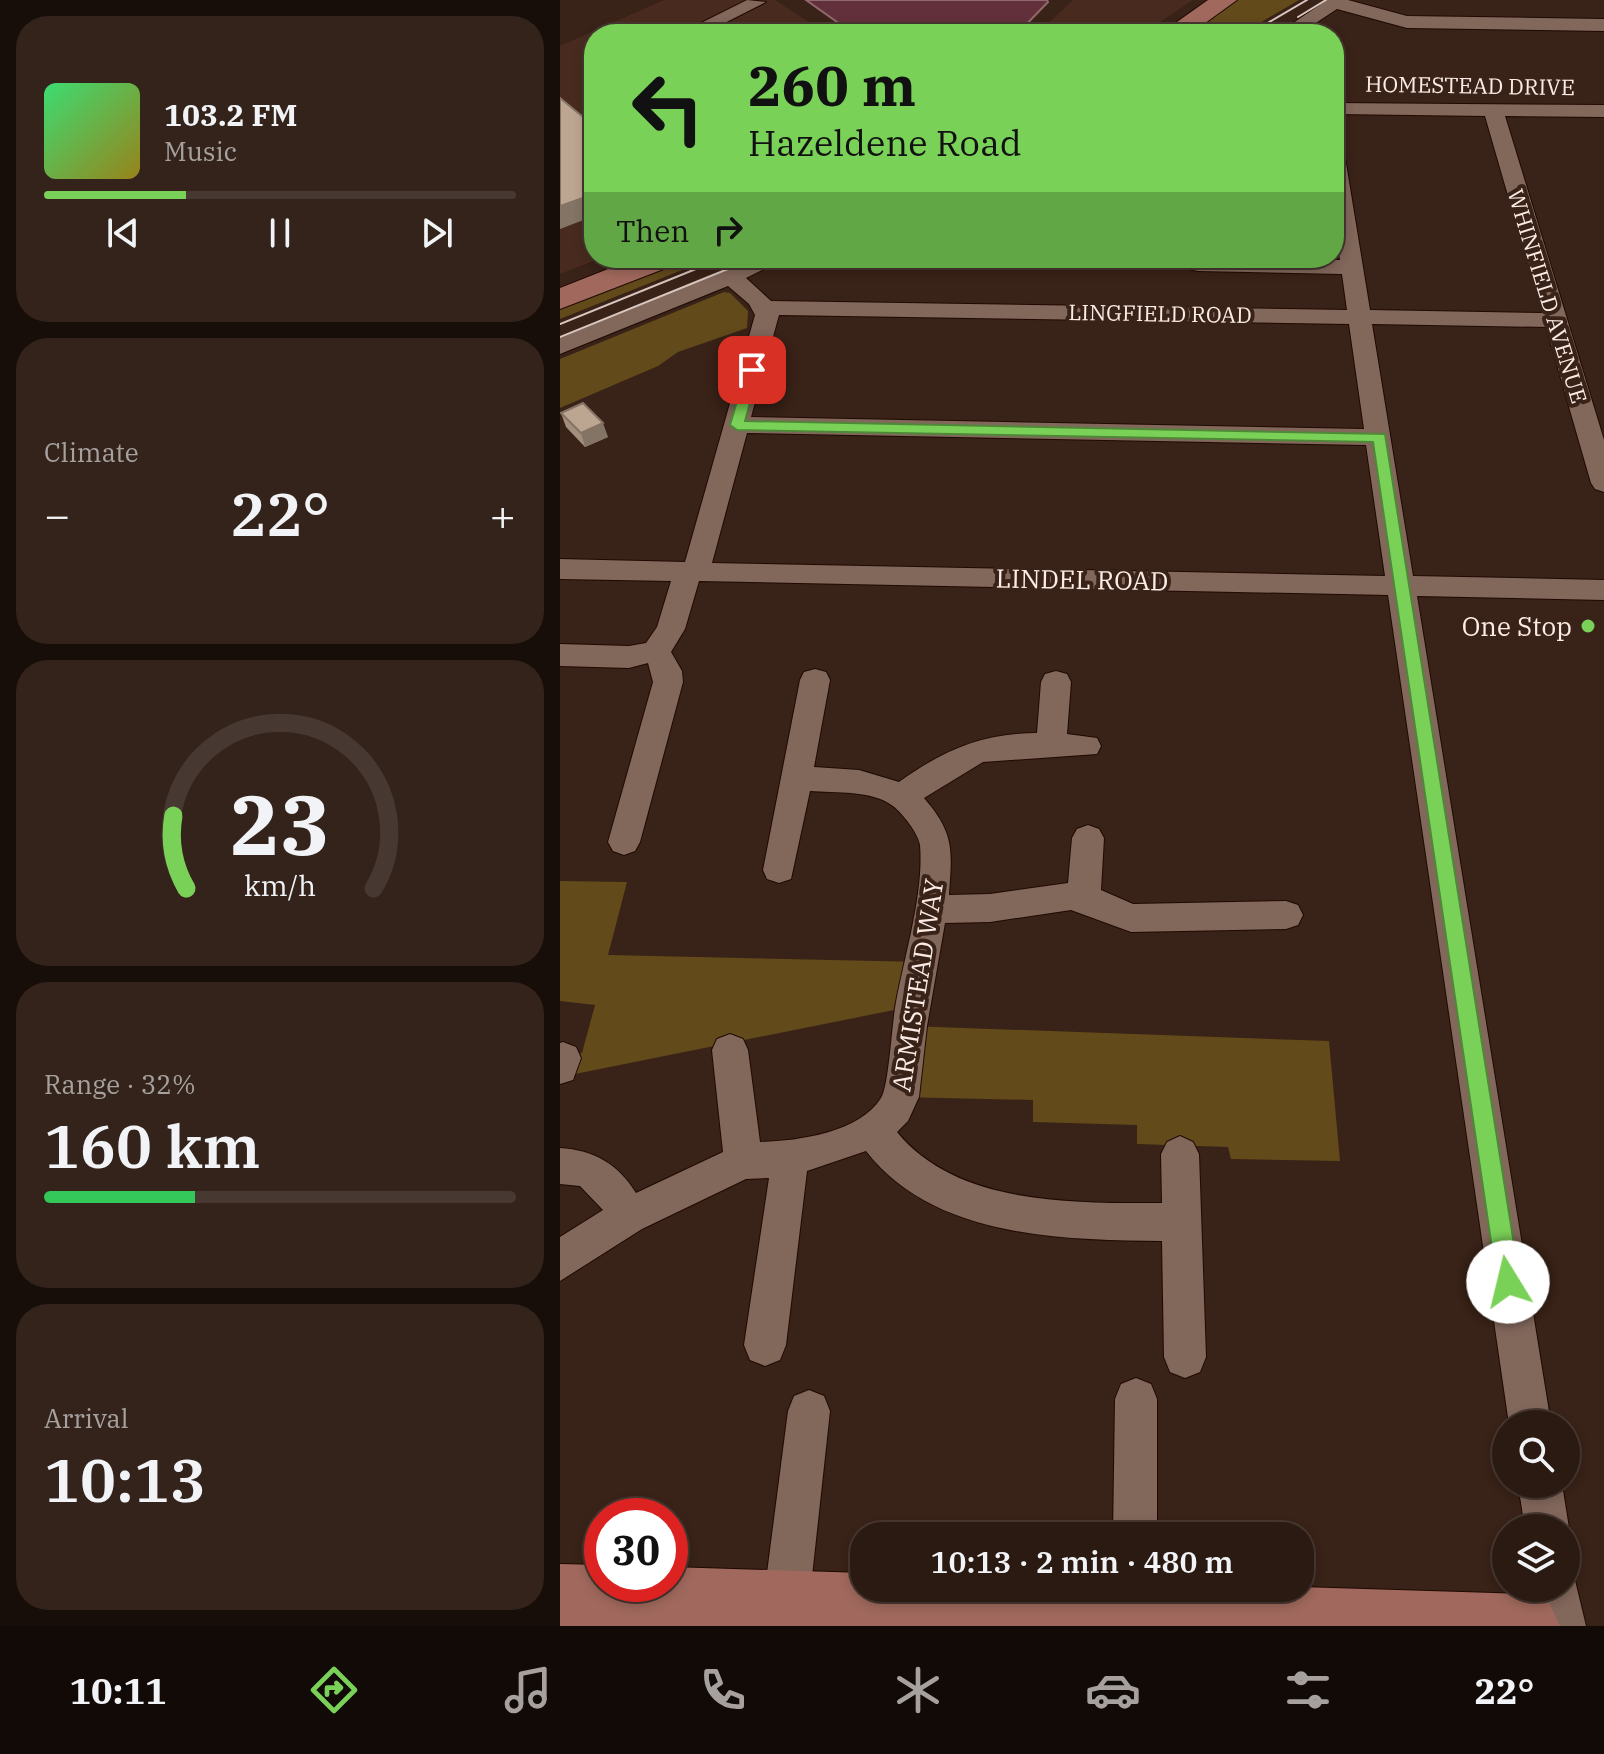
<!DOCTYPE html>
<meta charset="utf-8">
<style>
:root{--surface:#2b1a11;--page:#33231a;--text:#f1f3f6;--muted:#a6a19f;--line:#473831;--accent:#7ad157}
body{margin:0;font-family:"IBM Plex Serif",serif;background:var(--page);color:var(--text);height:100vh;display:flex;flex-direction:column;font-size:30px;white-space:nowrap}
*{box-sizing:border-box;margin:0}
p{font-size:26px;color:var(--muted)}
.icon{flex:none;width:44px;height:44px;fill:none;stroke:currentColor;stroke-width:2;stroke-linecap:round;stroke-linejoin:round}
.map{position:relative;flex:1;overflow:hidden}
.side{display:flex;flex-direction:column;gap:16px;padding:16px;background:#180e09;width:560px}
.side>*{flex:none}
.guide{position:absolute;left:24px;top:24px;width:760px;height:244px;border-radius:32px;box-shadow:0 4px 12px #0003,0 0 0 2px var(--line);background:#7ad157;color:#111;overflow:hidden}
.buttons{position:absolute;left:932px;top:1410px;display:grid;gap:16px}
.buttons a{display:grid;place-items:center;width:88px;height:88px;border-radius:50%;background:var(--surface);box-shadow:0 4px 12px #0003,0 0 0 2px var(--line);font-size:40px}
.speed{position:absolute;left:24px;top:1498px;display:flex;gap:16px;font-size:40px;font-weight:700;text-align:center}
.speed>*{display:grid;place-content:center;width:104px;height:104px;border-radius:50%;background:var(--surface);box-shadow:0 4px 12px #0003,0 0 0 2px var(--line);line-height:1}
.speed .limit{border:12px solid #d22;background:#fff;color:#111}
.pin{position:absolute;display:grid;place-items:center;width:68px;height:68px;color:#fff;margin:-34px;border-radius:16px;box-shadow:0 4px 12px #0006}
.me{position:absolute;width:88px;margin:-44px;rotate:351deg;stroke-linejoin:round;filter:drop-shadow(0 0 6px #0008)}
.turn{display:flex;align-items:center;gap:28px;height:168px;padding:0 32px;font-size:36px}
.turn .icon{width:104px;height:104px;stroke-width:2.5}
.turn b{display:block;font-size:56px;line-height:68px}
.then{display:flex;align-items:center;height:76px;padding:0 32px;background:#0003;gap:16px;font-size:30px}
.big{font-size:60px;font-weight:600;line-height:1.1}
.side .tile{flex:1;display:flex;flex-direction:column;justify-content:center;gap:12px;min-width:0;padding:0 28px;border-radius:32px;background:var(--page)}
.side .dial{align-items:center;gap:0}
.dial svg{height:208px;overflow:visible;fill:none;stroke:var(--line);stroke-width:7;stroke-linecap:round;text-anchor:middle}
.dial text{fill:var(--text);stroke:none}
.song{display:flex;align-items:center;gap:24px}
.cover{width:96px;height:96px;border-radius:12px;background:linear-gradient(135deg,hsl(140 70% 55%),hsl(50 70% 35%))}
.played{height:8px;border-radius:4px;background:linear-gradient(90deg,var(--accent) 30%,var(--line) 30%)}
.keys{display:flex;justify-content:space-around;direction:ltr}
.heat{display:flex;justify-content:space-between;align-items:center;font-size:44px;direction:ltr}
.charge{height:12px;border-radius:6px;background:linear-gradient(90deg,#34c759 32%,var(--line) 0)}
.trip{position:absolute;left:290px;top:1522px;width:464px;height:80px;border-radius:32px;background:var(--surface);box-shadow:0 4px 12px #0003,0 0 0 2px var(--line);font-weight:600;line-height:80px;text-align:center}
.tabs{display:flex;height:128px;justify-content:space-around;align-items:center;background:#110a07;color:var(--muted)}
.tabs .icon{width:56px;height:56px}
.tabs .on{color:var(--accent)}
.tabs b{font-size:36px;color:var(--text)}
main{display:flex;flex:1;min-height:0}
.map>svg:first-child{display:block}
.built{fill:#482b1e}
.green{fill:#624a1a}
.water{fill:#62303a;stroke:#90686d;stroke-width:2}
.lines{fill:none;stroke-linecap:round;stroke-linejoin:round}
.street-casing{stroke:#1f0a03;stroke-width:2}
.secondary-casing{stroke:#1f0a03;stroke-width:2}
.street{fill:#82675b;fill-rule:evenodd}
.secondary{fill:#a1695d;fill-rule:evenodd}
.tram{stroke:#d8c6bf;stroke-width:2}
.wall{fill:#a38f7d}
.shaded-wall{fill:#847466}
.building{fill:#bda691;stroke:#847466;stroke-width:2}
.route{fill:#7ad157;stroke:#4f8839;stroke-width:2}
.poi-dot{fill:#7ad157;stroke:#392217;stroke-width:3}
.labels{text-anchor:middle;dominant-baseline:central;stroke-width:8;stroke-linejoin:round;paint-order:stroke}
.far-street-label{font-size:22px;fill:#fcece5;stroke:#392217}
.street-label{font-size:26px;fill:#fcece5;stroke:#392217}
.poi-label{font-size:26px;fill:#fcece5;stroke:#392217;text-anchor:end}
</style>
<main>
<section class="side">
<div class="tile">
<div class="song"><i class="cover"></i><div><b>103.2 FM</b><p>Music</p></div></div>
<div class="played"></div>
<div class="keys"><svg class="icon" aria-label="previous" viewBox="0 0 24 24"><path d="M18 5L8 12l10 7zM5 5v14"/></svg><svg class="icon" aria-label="pause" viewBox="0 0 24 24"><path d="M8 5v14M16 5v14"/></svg><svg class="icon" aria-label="next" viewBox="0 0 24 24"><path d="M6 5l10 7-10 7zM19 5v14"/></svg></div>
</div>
<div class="tile"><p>Climate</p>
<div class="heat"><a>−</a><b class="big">22°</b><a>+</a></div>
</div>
<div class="tile dial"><svg viewBox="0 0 100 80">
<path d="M14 69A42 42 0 1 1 86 69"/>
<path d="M14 69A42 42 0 0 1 9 41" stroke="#7ad157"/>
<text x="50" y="56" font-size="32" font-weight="700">23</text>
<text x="50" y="72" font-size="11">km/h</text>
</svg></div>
<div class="tile"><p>Range · 32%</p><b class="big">160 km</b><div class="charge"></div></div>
<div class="tile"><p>Arrival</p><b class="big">10:13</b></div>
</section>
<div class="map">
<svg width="1044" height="1626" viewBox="0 0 1044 1626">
<rect width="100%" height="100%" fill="#392217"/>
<!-- built -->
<g class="built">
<path d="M104,0h111l52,34h-233v224h7l-41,16v-228z"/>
<path d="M513,0h120l-51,34h-105z"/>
</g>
<!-- green -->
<g class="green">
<path d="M665,0h74l-58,34h-57z"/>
<path d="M124,258h28l-152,61v-11z"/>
<path d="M164,292l6,1 18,18 -1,17 -69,24 -20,14 -98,42v-49z"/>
<path d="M0,881l67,1 -19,73 315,7 -9,44 -354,71 3,-19 19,-5 13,-48 -35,-4z"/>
<path d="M349,1026l420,15 11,120 -109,-2 -3,-12 -91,-3v-19l-104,-3v-22l-132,-3z"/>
</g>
<!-- water -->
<path class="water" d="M246,0h241l1,2 -31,32h-163z"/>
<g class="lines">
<!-- street casing -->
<g class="street-casing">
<g id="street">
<path d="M187,0l19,2 -63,32h-24z"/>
<path d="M767,0h21l59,16 197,3v12l-197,-3 -70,-19 -38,25h-22z"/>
<path d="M34,73v21l-10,-6v-9z"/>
<path d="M774,103l270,2v12l-99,-1 99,324v52l-9,-3 -4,-6 -45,-156 -174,-3 41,252 191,4v20l-187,-4 134,828h-42l-121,-829 -689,-14 -14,48 -14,23 11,19 1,11 -43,160 -5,9 -11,4 -11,-4 -5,-9 45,-160 -5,-19 -19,5 -69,-2v-22l69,2 17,-3 11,-16 14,-46 -111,-2v-20l125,3 70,-247 -6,-11 -21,-18 -168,68v-16l196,-80h30l-40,20 25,23 576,9 -5,-36 -144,-3 -19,-4 -3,-9 164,2 -6,-38v-77l10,6 26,159 172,3 -57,-197 -149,-2zM219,315l570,9 15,105 -613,-12zM187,433l619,12 19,131 -673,-13z"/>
<path d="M255,669l11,3 4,8 -16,87 45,3 40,12c43,-31 83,-49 138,-49l4,-51 4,-8 11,-3 11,3 4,8 -4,52 30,4 4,8 -4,8 -114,8 -59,36c31,36 28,52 25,97l41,-1 78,-11 4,-45 5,-9 11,-4 11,4 5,9 -3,52 32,14 153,-3 12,4 5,10 -5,10 -12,4 -155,3 -60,-22 -81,12 -45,1 -18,103 -8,71 -11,24 -11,11c60,74 178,71 265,71l-1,-49 6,-12 13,-6 13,6 6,12 7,203 -6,15 -15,6 -15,-6 -6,-15 -2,-116c-100,-1 -229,-3 -296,-90l-59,20 -21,174 -6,15 -15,6 -15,-6 -6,-15 25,-167 -23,1 -104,50 -82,52v-44l43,-27 -23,-24 -20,-2v-36c34,2 58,16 76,45l87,-41 -11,-102 5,-11 13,-5 13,5 5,11 12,92c37,-1 99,-9 121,-44 8,-12 11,-77 15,-96 9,-48 28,-109 24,-157 -2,-12 -17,-31 -27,-39 -21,-16 -58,-13 -83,-15l-19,88 -12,4 -12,-4 -4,-9 37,-190 4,-8z"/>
<path d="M3,1042l13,5 5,11 -8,22 -13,4v-41z"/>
<path d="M576,1378l15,6 6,15v137h-44l2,-137 6,-15z"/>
<path d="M249,1390l15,6 6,15 -21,193 -7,16 -18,6 -14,-6 -7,-16 25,-193 6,-15z"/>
<path d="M958,1484h44l7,44 -3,8v-8h-41z"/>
<path d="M1006,1569l7,3 13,54h-46l-6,-38h32z"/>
</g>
</g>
<!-- secondary casing -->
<g class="secondary-casing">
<g id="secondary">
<path d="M648,0h29l-47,34h-30z"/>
<path d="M76,258h42l-4,7 -114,44v-21z"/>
<path d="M0,1564l42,1v19h68v-17l194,6v15l436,-1 228,7 22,10 10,22h-1000z"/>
</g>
</g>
<!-- street -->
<use href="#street" class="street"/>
<!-- secondary -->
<use href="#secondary" class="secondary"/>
<!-- tram -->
<g class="tram">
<path d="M738,17l28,-17"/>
<path d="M689,34l58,-34"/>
<path d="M0,324l163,-66"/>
<path d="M0,337l195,-79"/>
</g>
</g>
<!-- wall -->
<path class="wall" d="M1,413l47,24 -23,10 -19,-20z"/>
<!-- shaded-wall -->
<g class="shaded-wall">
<path d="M34,194v22l-34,13v-23z"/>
<path d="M43,423l5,14 -23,10 -4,-14z"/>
</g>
<!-- building -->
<g class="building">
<path d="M0,98l34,28v68l-34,12z"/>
<path d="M23,403l20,20 -22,10 -20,-20z"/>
</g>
<!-- route -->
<path class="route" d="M187,367l12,3 -14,51 640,13 135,848 -4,8 -8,3 -8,-3 -3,-8 -124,-840 -636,-12 -7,-5z"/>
<!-- markers -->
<circle class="poi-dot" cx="1028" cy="626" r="8"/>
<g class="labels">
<!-- far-street labels -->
<g class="far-street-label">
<text transform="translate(910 85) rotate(1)">HOMESTEAD DRIVE</text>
<text transform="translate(988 296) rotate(73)">WHINFIELD AVENUE</text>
<text transform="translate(600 313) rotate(1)">LINGFIELD ROAD</text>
</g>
<!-- street labels -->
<g class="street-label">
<text transform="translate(522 579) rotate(1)">LINDEL ROAD</text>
<text transform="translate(357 985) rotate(-81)">ARMISTEAD WAY</text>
</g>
<!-- poi labels -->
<g class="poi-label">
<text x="1012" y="626">One Stop</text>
</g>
</g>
</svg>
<div class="buttons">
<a><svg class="icon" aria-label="search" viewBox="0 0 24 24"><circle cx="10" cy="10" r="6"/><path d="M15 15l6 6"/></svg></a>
<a><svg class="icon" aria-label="layers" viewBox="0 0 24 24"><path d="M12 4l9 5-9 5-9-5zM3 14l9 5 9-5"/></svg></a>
</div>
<div class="speed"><div class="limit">30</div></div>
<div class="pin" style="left:192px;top:370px;background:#d93025"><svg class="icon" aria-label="arrive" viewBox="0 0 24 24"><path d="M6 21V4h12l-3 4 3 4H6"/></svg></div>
<svg class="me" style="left:948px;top:1282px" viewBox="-20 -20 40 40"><circle r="19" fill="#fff"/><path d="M0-13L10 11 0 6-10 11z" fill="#7ad157"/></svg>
<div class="trip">10:13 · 2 min · 480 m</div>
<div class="guide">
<div class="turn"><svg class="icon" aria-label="left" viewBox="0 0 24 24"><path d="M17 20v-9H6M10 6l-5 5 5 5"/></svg><div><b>260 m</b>Hazeldene Road</div></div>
<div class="then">Then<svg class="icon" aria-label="right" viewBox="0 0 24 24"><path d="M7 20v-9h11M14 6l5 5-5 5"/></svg></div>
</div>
</div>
</main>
<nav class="tabs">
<b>10:11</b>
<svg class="icon on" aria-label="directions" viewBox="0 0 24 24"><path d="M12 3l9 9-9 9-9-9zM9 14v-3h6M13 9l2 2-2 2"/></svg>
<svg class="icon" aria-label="music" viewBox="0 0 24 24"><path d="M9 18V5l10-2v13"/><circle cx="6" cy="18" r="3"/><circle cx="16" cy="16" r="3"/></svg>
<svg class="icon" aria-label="phone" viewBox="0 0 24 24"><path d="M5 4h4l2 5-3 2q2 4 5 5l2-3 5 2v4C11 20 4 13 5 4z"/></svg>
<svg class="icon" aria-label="climate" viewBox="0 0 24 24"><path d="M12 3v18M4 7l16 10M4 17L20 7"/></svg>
<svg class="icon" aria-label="car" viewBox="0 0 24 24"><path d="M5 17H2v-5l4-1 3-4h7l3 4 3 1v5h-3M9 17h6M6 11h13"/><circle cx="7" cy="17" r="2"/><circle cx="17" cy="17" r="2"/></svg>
<svg class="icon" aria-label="filters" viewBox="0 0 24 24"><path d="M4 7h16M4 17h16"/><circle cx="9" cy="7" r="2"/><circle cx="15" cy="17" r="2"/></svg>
<b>22°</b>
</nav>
